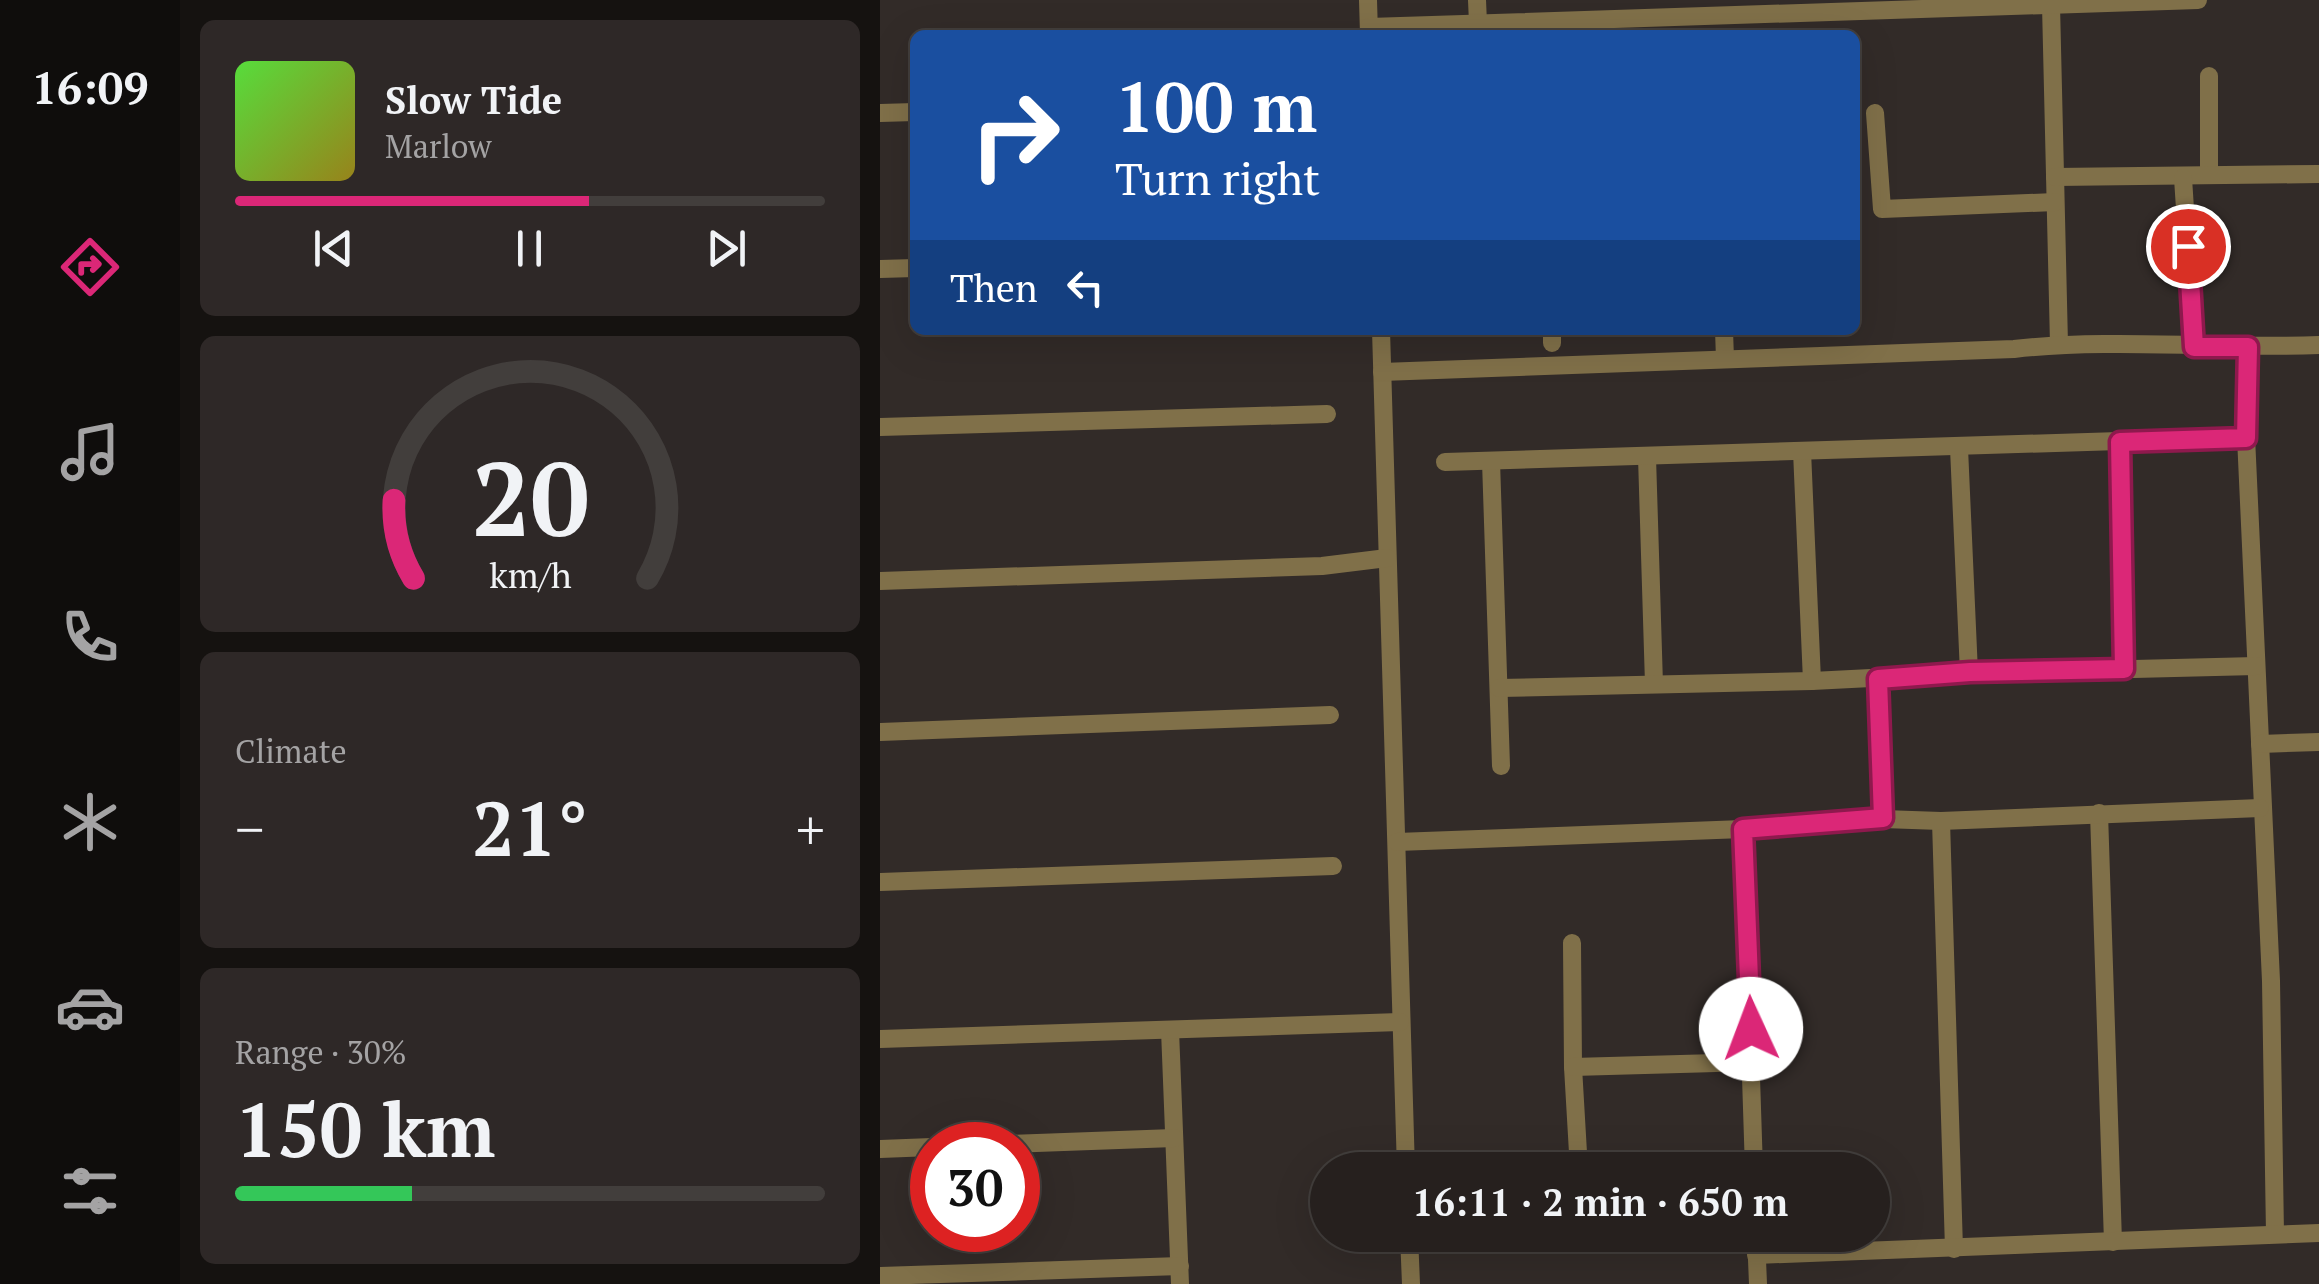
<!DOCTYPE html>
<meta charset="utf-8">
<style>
:root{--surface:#26201e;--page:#2e2827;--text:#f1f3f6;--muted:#a4a3a4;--line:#423e3c;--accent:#db2777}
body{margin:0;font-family:"PT Serif",serif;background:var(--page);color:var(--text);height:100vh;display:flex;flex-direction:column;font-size:38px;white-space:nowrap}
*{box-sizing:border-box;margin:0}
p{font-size:32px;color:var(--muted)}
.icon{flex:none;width:55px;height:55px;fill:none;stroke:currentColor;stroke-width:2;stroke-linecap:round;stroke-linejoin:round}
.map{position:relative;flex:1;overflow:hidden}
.side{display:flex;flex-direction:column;gap:20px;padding:20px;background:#151210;width:700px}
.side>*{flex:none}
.hud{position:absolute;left:30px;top:30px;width:950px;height:305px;border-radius:15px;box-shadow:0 10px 40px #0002,0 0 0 2px var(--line);background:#1a4fa0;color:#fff;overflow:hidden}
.speed{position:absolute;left:30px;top:1122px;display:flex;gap:20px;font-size:50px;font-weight:700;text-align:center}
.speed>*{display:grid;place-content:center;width:130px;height:130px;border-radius:50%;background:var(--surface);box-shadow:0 10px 40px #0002,0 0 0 2px var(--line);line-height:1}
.speed .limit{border:15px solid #d22;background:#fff;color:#111}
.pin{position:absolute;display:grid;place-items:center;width:85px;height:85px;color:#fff;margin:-42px;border:5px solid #fff;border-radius:50%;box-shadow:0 2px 10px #0007}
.me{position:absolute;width:110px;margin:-55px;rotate:358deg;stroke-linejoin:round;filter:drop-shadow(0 0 8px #0008)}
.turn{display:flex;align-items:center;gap:35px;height:210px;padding:0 40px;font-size:45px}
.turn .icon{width:130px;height:130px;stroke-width:2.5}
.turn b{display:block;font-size:70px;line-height:85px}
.then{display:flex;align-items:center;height:95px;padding:0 40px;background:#0003;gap:20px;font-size:38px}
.big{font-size:75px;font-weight:600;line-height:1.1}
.side .widget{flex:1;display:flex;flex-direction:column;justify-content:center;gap:15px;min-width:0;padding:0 35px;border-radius:15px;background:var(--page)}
.side .dial{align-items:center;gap:0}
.dial svg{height:260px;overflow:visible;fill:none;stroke:var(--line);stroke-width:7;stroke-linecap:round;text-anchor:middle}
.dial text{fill:var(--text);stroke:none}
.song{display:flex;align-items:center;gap:30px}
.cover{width:120px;height:120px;border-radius:15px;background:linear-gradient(135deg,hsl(110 70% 55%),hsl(50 70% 35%))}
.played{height:10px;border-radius:5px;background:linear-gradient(90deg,var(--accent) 60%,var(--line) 60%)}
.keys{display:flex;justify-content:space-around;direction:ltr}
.heat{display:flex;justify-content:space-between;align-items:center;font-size:55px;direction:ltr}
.charge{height:15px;border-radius:8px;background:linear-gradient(90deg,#34c759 30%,var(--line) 0)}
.trip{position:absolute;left:430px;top:1152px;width:580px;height:100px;border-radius:50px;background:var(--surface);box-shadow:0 10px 40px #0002,0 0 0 2px var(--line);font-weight:600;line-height:100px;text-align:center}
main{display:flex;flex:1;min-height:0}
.tab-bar{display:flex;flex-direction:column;width:180px;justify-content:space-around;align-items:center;background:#0f0d0c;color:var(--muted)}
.tab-bar .icon{width:70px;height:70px}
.tab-bar .current{color:var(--accent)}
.tab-bar b{font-size:45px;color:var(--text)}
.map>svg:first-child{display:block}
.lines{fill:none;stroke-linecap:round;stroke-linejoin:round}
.minor{stroke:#807049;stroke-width:18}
.route-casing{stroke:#8e194d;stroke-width:25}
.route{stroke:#db2777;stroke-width:18}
</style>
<main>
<nav class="tab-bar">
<b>16:09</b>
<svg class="icon current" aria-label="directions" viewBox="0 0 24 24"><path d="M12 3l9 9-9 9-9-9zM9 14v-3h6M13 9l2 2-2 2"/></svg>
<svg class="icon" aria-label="music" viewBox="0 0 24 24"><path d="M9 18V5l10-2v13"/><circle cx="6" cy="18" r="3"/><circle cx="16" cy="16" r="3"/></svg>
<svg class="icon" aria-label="phone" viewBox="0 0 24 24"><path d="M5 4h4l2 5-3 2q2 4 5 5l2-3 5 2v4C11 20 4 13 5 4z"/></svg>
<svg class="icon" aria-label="climate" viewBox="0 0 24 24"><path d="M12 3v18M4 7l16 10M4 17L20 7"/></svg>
<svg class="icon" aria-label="car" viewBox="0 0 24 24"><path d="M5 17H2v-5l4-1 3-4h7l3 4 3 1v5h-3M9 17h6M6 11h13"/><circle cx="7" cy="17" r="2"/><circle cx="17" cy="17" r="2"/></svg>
<svg class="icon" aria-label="filters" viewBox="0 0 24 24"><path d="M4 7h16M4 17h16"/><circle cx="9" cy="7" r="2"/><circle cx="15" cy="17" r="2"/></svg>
</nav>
<section class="side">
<div class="widget">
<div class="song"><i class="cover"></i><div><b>Slow Tide</b><p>Marlow</p></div></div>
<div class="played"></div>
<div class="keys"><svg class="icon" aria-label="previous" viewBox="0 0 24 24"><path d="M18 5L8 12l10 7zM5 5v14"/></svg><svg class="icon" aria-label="pause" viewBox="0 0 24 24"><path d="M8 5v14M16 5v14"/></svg><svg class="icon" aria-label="next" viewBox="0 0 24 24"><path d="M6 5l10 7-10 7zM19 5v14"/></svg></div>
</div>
<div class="widget dial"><svg viewBox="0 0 100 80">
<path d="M14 69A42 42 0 1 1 86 69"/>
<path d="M14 69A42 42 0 0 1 8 45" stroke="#db2777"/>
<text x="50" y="56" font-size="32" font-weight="700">20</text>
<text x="50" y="72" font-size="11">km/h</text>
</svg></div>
<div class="widget"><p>Climate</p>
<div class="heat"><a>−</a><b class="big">21°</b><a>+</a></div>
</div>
<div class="widget"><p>Range · 30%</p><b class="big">150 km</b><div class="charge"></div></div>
</section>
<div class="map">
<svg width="1439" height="1284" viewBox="0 0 1439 1284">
<rect width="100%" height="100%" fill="#322b28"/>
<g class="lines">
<!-- minor -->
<g class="minor">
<path d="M488,0l1,34"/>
<path d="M597,0l1,23"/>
<path d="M1171,5l8,339"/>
<path d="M489,27l829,-27"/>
<path d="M0,113l35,-1"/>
<path d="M995,113l7,96 173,-7"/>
<path d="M1329,174v-98"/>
<path d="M1175,177l264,-3"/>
<path d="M1303,178l11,169"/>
<path d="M0,269l35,-1"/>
<path d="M501,330l25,840"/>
<path d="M672,330v13"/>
<path d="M844,330l1,29"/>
<path d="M1367,347l-1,90 25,544 4,253"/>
<path d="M502,372l632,-23c99,-11 205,0 305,-4"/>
<path d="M0,427l447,-13"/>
<path d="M1241,442l3,227"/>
<path d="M1079,448l10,225"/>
<path d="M922,451l10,230"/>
<path d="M767,457l7,227"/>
<path d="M611,461l10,305"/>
<path d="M565,462l801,-25"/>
<path d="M0,581l442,-15 65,-8"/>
<path d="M998,679l5,140"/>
<path d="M619,688l313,-7 157,-8 287,-7"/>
<path d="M0,732l450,-17"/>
<path d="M1380,744l59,-2"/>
<path d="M1219,813l14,429"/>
<path d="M1061,821l13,428"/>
<path d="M863,829l11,341"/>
<path d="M517,842l346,-13 140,-10 58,2 319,-13"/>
<path d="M0,882l453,-16"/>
<path d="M692,943l1,124 6,103"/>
<path d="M290,1030l10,254"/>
<path d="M0,1039l520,-17"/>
<path d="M693,1067l179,-5"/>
<path d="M100,1145l194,-7"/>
<path d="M0,1149l52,-2"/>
<path d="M529,1235l2,49"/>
<path d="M876,1235l2,49"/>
<path d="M876,1255l563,-22"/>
<path d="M0,1276l300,-10"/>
</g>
</g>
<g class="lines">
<!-- route casing -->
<g class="route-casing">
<path id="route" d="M871,1029l-8,-200 140,-11 -5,-139 92,-7 154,-3 -4,-227 126,-4 2,-91h-54l-6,-101"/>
</g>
<!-- route -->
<use href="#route" class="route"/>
</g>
</svg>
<div class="speed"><div class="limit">30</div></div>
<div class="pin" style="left:1308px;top:246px;background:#d93025"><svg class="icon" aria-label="arrive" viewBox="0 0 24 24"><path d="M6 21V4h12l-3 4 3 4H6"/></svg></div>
<svg class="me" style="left:871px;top:1029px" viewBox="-20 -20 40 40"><circle r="19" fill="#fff"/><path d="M0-13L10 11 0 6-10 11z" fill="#db2777"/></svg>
<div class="trip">16:11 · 2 min · 650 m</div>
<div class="hud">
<div class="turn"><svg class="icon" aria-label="right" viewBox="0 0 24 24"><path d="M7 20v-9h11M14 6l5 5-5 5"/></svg><div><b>100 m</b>Turn right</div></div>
<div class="then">Then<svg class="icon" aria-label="left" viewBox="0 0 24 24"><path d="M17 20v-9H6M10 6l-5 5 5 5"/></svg></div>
</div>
</div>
</main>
